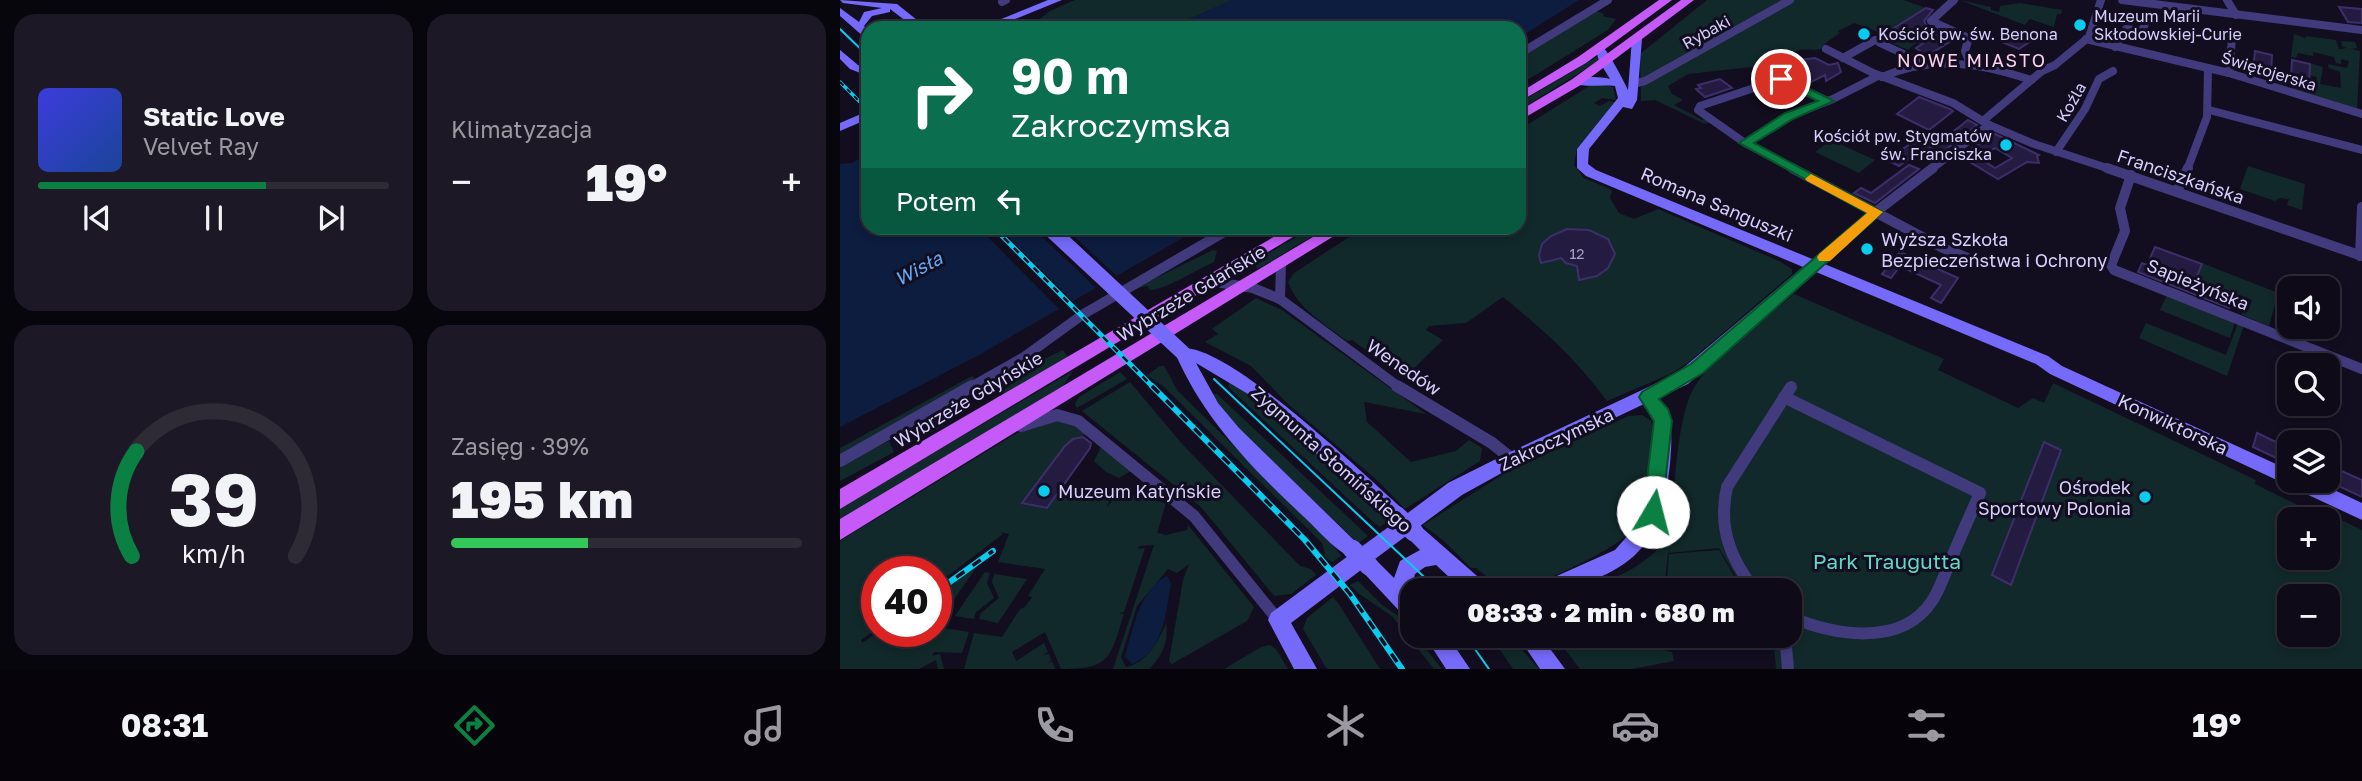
<!DOCTYPE html>
<html lang="pl">
<meta charset="utf-8">
<style>
:root{--surface:#0e0a18;--page:#1c1825;--text:#f1f3f6;--muted:#9b9aa2;--line:#2e2b37;--accent:#0b8043}
body{margin:0;font-family:"Golos Text",sans-serif;background:var(--page);color:var(--text);height:100vh;display:flex;flex-direction:column;font-size:26px;white-space:nowrap}
*{box-sizing:border-box;margin:0}
p{font-size:23px;color:var(--muted)}
.icon{flex:none;width:38px;height:38px;fill:none;stroke:currentColor;stroke-width:2;stroke-linecap:round;stroke-linejoin:round}
.map{position:relative;flex:1;overflow:hidden}
.drawer{display:flex;flex-direction:column;gap:14px;padding:14px;background:#08060d;width:840px}
.drawer>*{flex:none}
.hud{position:absolute;left:21px;top:21px;width:665px;height:214px;border-radius:21px;box-shadow:0 4px 10px #0003,0 0 0 2px var(--line);background:#0b6e4f;color:#fff;overflow:hidden}
.buttons{position:absolute;left:1437px;top:276px;display:grid;gap:14px}
.buttons a{display:grid;place-items:center;width:63px;height:63px;border-radius:14px;background:var(--surface);box-shadow:0 4px 10px #0003,0 0 0 2px var(--line);font-size:35px}
.speed{position:absolute;left:21px;top:556px;display:flex;gap:14px;font-size:35px;font-weight:700;text-align:center}
.speed>*{display:grid;place-content:center;width:91px;height:91px;border-radius:50%;background:var(--surface);box-shadow:0 4px 10px #0003,0 0 0 2px var(--line);line-height:1}
.speed .limit{border:10px solid #d22;background:#fff;color:#111}
.pin{position:absolute;display:grid;place-items:center;width:60px;height:60px;color:#fff;margin:-30px;border:4px solid #fff;border-radius:50%;box-shadow:0 2px 7px #0007}
.me{position:absolute;width:77px;margin:-38px;rotate:8deg;stroke-linejoin:round;filter:drop-shadow(0 0 5px #0008)}
.turn{display:flex;align-items:center;gap:24px;height:147px;padding:0 35px;font-size:32px}
.turn .icon{width:91px;height:91px;stroke-width:2.5}
.turn b{display:block;font-size:49px;line-height:60px}
.then{display:flex;align-items:center;height:66px;padding:0 35px;background:#0003;gap:14px;font-size:26px}
.big{font-size:52px;font-weight:800;line-height:1.1}
.drawer .tile{flex:1;display:flex;flex-direction:column;justify-content:center;gap:10px;min-width:0;padding:0 24px;border-radius:21px;background:var(--page)}
.drawer .dial{align-items:center;gap:0}
.dial svg{height:182px;overflow:visible;fill:none;stroke:var(--line);stroke-width:7;stroke-linecap:round;text-anchor:middle}
.dial text{fill:var(--text);stroke:none}
.song{display:flex;align-items:center;gap:21px}
.cover{width:84px;height:84px;border-radius:10px;background:linear-gradient(135deg,hsl(240 70% 55%),hsl(220 70% 35%))}
.played{height:7px;border-radius:4px;background:linear-gradient(90deg,var(--accent) 65%,var(--line) 65%)}
.keys{display:flex;justify-content:space-around;direction:ltr}
.heat{display:flex;justify-content:space-between;align-items:center;font-size:38px;direction:ltr}
.charge{height:10px;border-radius:5px;background:linear-gradient(90deg,#34c759 39%,var(--line) 0)}
.drawer .tiles{flex:1;display:grid;gap:14px;grid-template-columns:repeat(2,1fr)}
.trip{position:absolute;left:560px;top:578px;width:402px;height:70px;border-radius:21px;background:var(--surface);box-shadow:0 4px 10px #0003,0 0 0 2px var(--line);font-weight:800;line-height:70px;text-align:center}
.menu{display:flex;height:112px;justify-content:space-around;align-items:center;background:#06040a;color:var(--muted)}
.menu .icon{width:49px;height:49px}
.menu .on{color:var(--accent)}
.menu b{font-size:32px;color:var(--text)}
main{display:flex;flex:1;min-height:0}
.map>svg:first-child{display:block}
.green{fill:#11292a;fill-rule:evenodd}
.water{fill:#0d1d40}
.pier{fill:#120e20}
.building{fill:#241b40;stroke:#3d2e6b;stroke-width:2;fill-rule:evenodd}
.lines{fill:none;stroke-linecap:round;stroke-linejoin:round}
.street-far2{stroke:#413b7d;stroke-width:8}
.street-far1{stroke:#413b7d;stroke-width:10}
.street{stroke:#413b7d;stroke-width:12}
.secondary{fill:#756af9;fill-rule:evenodd}
.primary{fill:#c65af9;fill-rule:evenodd}
.tram{stroke:#09cbee;stroke-width:2}
.rail-far2-casing{stroke:#09cbee;stroke-width:3.5}
.rail-far1-casing{stroke:#09cbee;stroke-width:5}
.rail-casing{stroke:#09cbee;stroke-width:6}
.rail-far2{stroke:#120e20;stroke-width:2;stroke-dasharray:5;stroke-linecap:butt}
.rail-far1{stroke:#120e20;stroke-width:2.5;stroke-dasharray:7;stroke-linecap:butt}
.rail{stroke:#120e20;stroke-width:3.5;stroke-dasharray:10;stroke-linecap:butt}
.secondary-bridge-far1{stroke:#756af9;stroke-width:15}
.secondary-bridge{stroke:#756af9;stroke-width:19}
.route{fill:#0b8043;stroke:#07532c;stroke-width:2}
.slow{fill:#f59e0b}
.poi-dot{fill:#09cbee;stroke:#120e20;stroke-width:2.5}
.labels{text-anchor:middle;dominant-baseline:central;stroke-width:6;stroke-linejoin:round;paint-order:stroke}
.number-label{font-size:14px;fill:#aaa2ce}
.far-poi-label{font-size:16px;fill:#d7cffd;stroke:#120e20;text-anchor:start}
.far-street-label{font-size:16px;fill:#d7cffd;stroke:#120e20}
.far-quarter-label{font-size:18px;letter-spacing:2px;fill:#fdd1eb;stroke:#120e20}
.street-label{font-size:18px;fill:#d7cffd;stroke:#120e20}
.poi-label{font-size:18px;fill:#d7cffd;stroke:#120e20;text-anchor:start}
.water-label{font-size:19px;font-style:italic;fill:#61aaf9;stroke:#120e20}
.near-park-label{font-size:21px;fill:#5edac2;stroke:#120e20}
</style>
<main>
<section class="drawer">
<div class="tiles">
<div class="tile">
<div class="song"><i class="cover"></i><div><b>Static Love</b><p>Velvet Ray</p></div></div>
<div class="played"></div>
<div class="keys"><svg class="icon" aria-label="previous" viewBox="0 0 24 24"><path d="M18 5L8 12l10 7zM5 5v14"/></svg><svg class="icon" aria-label="pause" viewBox="0 0 24 24"><path d="M8 5v14M16 5v14"/></svg><svg class="icon" aria-label="next" viewBox="0 0 24 24"><path d="M6 5l10 7-10 7zM19 5v14"/></svg></div>
</div>
<div class="tile"><p>Klimatyzacja</p>
<div class="heat"><a>−</a><b class="big">19°</b><a>+</a></div>
</div>
<div class="tile dial"><svg viewBox="0 0 100 80">
<path d="M14 69A42 42 0 1 1 86 69"/>
<path d="M14 69A42 42 0 0 1 16 23" stroke="#0b8043"/>
<text x="50" y="56" font-size="32" font-weight="700">39</text>
<text x="50" y="72" font-size="11">km/h</text>
</svg></div>
<div class="tile"><p>Zasięg · 39%</p><b class="big">195 km</b><div class="charge"></div></div>
</div>
</section>
<div class="map">
<svg width="1522" height="669" viewBox="0 0 1522 669">
<rect width="100%" height="100%" fill="#120e20"/>
<!-- green -->
<g class="green">
<path d="M235,0h157l-62,28h-142l22,-17z"/>
<path d="M867,0h196l23,8 -31,21 10,4 5,-3 21,8 -11,6 -4,-1 -8,7 -20,-9 3,-2 -3,-2 -5,2 -5,-7 -24,-9 -16,8 2,2 -16,11 3,2c-13,7 -15,2 -27,4 -17,3 -32,21 -49,17l-63,7 -20,12 4,8 11,6 -9,5 28,15 3,-1 4,3 -4,2 -50,-24 -14,1 -1,-47z"/>
<path d="M1120,0l31,7v3l8,2 1,-6 20,-3 42,7 -1,4h-4l-3,13 -24,-8 -5,6z"/>
<path d="M756,11l8,3 -1,2 13,3 -8,11 -89,55v-27z"/>
<path d="M1454,34l11,4 1,-2 30,4 3,9 8,-1 -5,-2 -1,-5 14,1 2,6 -6,1 9,2 -3,58 -66,-21v-7l24,5 2,-9 -8,-2v-12l14,4 -3,17 21,4 -1,-16 -11,-4 -1,-4 19,4 2,-7 -8,-2v5l-5,-1 -2,-6 -21,-5v4l-15,-3 -2,5 -24,-5 19,4z"/>
<path d="M760,55v5l-81,50v-7z"/>
<path d="M754,83l19,4 3,13 -14,-2 -8,5 6,3 9,-5 6,1 -38,47 -3,16 10,13 28,12 -2,8 9,15 15,6 24,-10 121,52 13,8v5l-103,88 -19,12 -63,27c-30,-41 -64,-72 -104,-104l-37,26 -37,3 -3,4 17,10 -39,38 -52,-38 -5,1c-21,-16 -50,-33 -59,-59l6,-9 69,-45h156v-98z"/>
<path d="M991,140l44,20 -16,13 -44,-21z"/>
<path d="M1408,166l57,18 -3,26 -15,-5 2,-6 -9,-1 -5,3 -35,-12z"/>
<path d="M472,228h14l-68,41 -6,-6z"/>
<path d="M373,250l4,1 -3,11c-16,7 -51,29 -64,28l-3,-4 -14,3z"/>
<path d="M1362,263l76,30 -9,33 -27,-11v-4l7,-2 3,-9 -13,-5 -6,14 -51,-30 17,-8z"/>
<path d="M954,294l150,65 -6,11 80,38 15,-10 11,5 9,-20 203,97 -1,4 59,29 2,-5 46,22v139h-586l-3,-34h17v-45h-46l-25,-42 -51,5 -4,37h-77c31,-14 69,-27 83,-60 5,-38 6,-114 25,-144 18,-29 72,-68 99,-92zM1449,520h39v38h-39zM1449,597h39v38h-39z"/>
<path d="M1327,295l68,27 -5,16 -70,-28z"/>
<path d="M416,298l26,12 144,104 -62,-12 3,20 44,40 45,-11 13,-11 13,8 -2,13 -75,48 -27,-28 -90,-77 -37,-38 -46,-24 13,-8 -6,-5z"/>
<path d="M1306,323l80,32 12,-32 6,2 -17,51 -88,-38z"/>
<path d="M223,350l5,7 -76,45 36,-35z"/>
<path d="M320,366h4l14,25 151,149 12,16 -9,6 -6,-4 -4,-15 -158,-156 -17,-12z"/>
<path d="M233,371l-10,15 -223,135v-13z"/>
<path d="M280,372l7,7 -50,29 -2,-4 4,-7z"/>
<path d="M132,376l4,4 -136,75v-7z"/>
<path d="M290,382l53,63 117,121 11,3 5,6 -25,19 -17,2 -73,-89 -119,-96z"/>
<path d="M390,382l30,18 129,120 -9,7 -8,-6 -144,-134z"/>
<path d="M371,394h6l151,142 -10,7 -128,-122z"/>
<path d="M802,415l9,6 2,8c-4,32 -3,73 -20,100 -12,18 -96,57 -118,61 -13,2 -21,-1 -29,-9v-5l-10,-8h-5l-27,-27 -21,-16 82,-52 123,-57z"/>
<path d="M213,419l22,7 11,8 -20,10 -44,59 24,6 12,-16 52,6 -3,8 12,-14 47,10 -9,30 9,2 21,-5 1,-5 66,82 -7,14 -75,43 -3,-3 14,-81 6,-16 -12,9 -9,-4 -31,37 -16,51 5,10c20,-3 33,-26 40,-44 3,19 -4,33 -17,46h-36l41,-124 -15,1 -1,3 7,-1 -21,64 -5,1 5,1c-14,44 -13,55 -63,55l-16,-37 -33,20 4,9 28,-18 4,9 -5,3 6,-1 2,6 -4,4 5,-3 3,8h-91l10,-36 28,4 18,-28 5,-2 7,-10 -4,-1 17,-27 -47,-7 11,-28 -8,-2 2,2 -67,51v-13h-59v57l-16,11 1,3 16,-11h58v-5l33,5 -7,21 -28,-1 -2,4 8,-2 4,15h-6l-2,-9 -17,9h-79v-128l177,-108z"/>
<path d="M49,441l5,11 -54,29v-16z"/>
<path d="M261,447l30,24 -12,7 -13,-6 -12,-11z"/>
<path d="M879,550l23,40h-33l-42,-7 2,-29z"/>
<path d="M138,565l-42,60v-35l4,3z"/>
<path d="M145,572l5,1 -3,10 7,15 -18,14 -2,7 -19,-3z"/>
<path d="M154,574l33,5 -29,44 -19,-4 2,-6 18,-15 -7,-16z"/>
<path d="M518,581l24,24 18,12 42,52h-8l-42,-53 -34,-23 -8,-8z"/>
<path d="M493,597l5,6 42,66h-53l-24,-40 4,-11z"/>
<path d="M650,635h19l30,34h-26z"/>
<path d="M714,635h106l-1,14 13,3 2,9 -42,8h-52z"/>
<path d="M430,645l6,4 12,20h-64l37,-22z"/>
</g>
<!-- water -->
<g class="water">
<path d="M392,0h347l-60,38v-10h-349z"/>
<path d="M28,154v74h332l-221,127 -139,72v-263l12,-1z"/>
<path d="M327,576l4,7c-5,28 -7,69 -39,81l-7,-8c8,-26 15,-68 42,-80z"/>
</g>
<!-- pier -->
<g class="pier">
<path d="M139,228h20l76,75 -14,8z"/>
<path d="M193,228h32l54,50 -21,12z"/>
</g>
<!-- building -->
<g class="building">
<path d="M1499,7l23,2v14l-14,-1z"/>
<path d="M1086,8l7,2 -9,11 2,4 28,14 -27,17 -11,-8 15,-10 -21,-8 -5,3 -11,-5z"/>
<path d="M1178,30l19,7 -18,12 -15,-6z"/>
<path d="M1415,51l17,4 -1,21 -18,-5z"/>
<path d="M975,58l14,7 9,-2 3,9 -15,9 -1,-6 -18,9 -39,-20 9,-4 15,8 7,-8z"/>
<path d="M1452,60l18,4 -1,21 -18,-5z"/>
<path d="M880,79l12,9 -27,9 -9,-8 5,-1 -3,-3z"/>
<path d="M1079,97l31,12 3,2 -24,19 -32,-16z"/>
<path d="M1128,120l9,5 -37,29 -9,-5z"/>
<path d="M1155,134l44,21 -2,1 2,7 -12,-1 -29,17 -38,-23zM1155,148l17,10 -17,10 -17,-11z"/>
<path d="M1080,137l15,7 -8,6h-6l-22,16 -12,-6z"/>
<path d="M1069,165l10,4 -44,34 -21,-10 7,-5 10,5z"/>
<path d="M727,229l22,1 19,9 7,15 -7,14 -11,8 -18,4 -2,-14 -11,-3 -5,-5 -20,5 -2,-8 3,-11 9,-8z"/>
<path d="M1315,247l47,17 -8,19 38,15 -3,10 -91,-36 4,-9 5,2z"/>
<path d="M1060,252l58,26 -17,25 -10,-5 10,-13 -41,-19 -9,12 -9,-4z"/>
<path d="M97,416l5,9 -23,13 -6,-9z"/>
<path d="M1417,433l32,15v16l-36,-17z"/>
<path d="M243,437l8,6 -1,5 -43,60 -25,-5 43,-57 8,-7z"/>
<path d="M1204,442l17,8 -50,135 -19,-10z"/>
<path d="M1488,465l34,15v17l-34,-16z"/>
</g>
<g class="lines">
<!-- street-far2 -->
<g class="street-far2">
<path d="M1114,0l-23,21 35,16 2,4 -3,10 4,11"/>
<path d="M1282,0l240,30"/>
<path d="M1387,0l9,15"/>
<path d="M162,2l4,-2"/>
<path d="M1246,39l143,34 133,41"/>
<path d="M1040,43l45,21"/>
<path d="M1275,47l11,-18 16,2 3,-7"/>
<path d="M986,49l47,24 80,30 36,22 45,19 79,26"/>
<path d="M679,54l89,-54"/>
<path d="M1003,58l32,-18"/>
<path d="M1389,73l3,-35"/>
<path d="M1042,77c51,-22 98,-14 149,3"/>
<path d="M793,84l12,-3 145,-81"/>
<path d="M1369,110l153,40"/>
<path d="M1144,120l58,-49 13,-6 34,-28 12,-37"/>
<path d="M905,143l44,-27 44,-17 45,-23"/>
<path d="M1216,152l29,-43 14,-30 14,-8"/>
<path d="M956,170l-51,-27 -47,-33 2,-4 81,-27 47,22"/>
<path d="M1090,170l59,-45"/>
<path d="M1347,170l20,-53 1,-49"/>
</g>
<!-- street-far1 -->
<g class="street-far1">
<path d="M952,168l151,80 37,15"/>
<path d="M1267,168l255,88"/>
<path d="M1291,175l-11,33 5,23 -14,34 3,5 248,99"/>
<path d="M1337,191l11,-23"/>
<path d="M1520,256l2,-49"/>
<path d="M973,266l56,-49 64,-49"/>
<path d="M369,281l44,7 27,11 120,89"/>
<path d="M440,299l1,-36"/>
<path d="M129,388l55,-31 58,-42 149,-87"/>
</g>
<!-- street -->
<g class="street">
<path d="M557,386l95,57 20,16"/>
<path d="M944,397l196,96c-11,25 -22,49 -32,74 -5,11 -9,24 -16,34 -31,47 -98,34 -142,16"/>
<path d="M181,426l36,-11 21,6 116,95 84,104"/>
<path d="M0,461l132,-75"/>
<path d="M915,590c-25,-31 -37,-63 -28,-103l64,-100"/>
<path d="M945,635l3,34"/>
</g>
<!-- secondary -->
<g class="secondary">
<path d="M0,0l57,4 30,24h-12l-25,-19v3l-18,4 -8,10 4,4v8l-4,-1 -24,-21v-8l19,14 5,-10 18,-4 -39,-5z"/>
<path d="M208,0h14l-69,28h-14z"/>
<path d="M797,36l5,3 -5,61 -5,9 -9,-2 -34,42 -1,15 8,6 452,186 14,10 227,104v11h26l47,22v17l-312,-146 -14,-10 -220,-92 -128,112 -30,14c16,20 14,41 12,66 -6,54 -17,90 -70,113 -26,11 -33,13 -62,13l3,-7 74,-33 21,-24 10,-28 8,-55 -1,-27 -9,-12 -126,60 -56,31 -42,31 65,57 3,7h-25l-27,-25 -11,2 -10,7 -5,20 2,2v24l-7,-3 -44,-47 -70,53 26,46h-23l-26,-49 3,-7 77,-57c-16,-9 -30,-26 -44,-39 -52,-49 -100,-97 -129,-164l2,-4c44,-14 190,129 226,160l2,6 43,-32 58,-29 170,-80 127,-107 -217,-91 -9,-8v-19l41,-51 -3,-12c-13,-2 -37,2 -46,-3 11,-7 28,-7 41,-4l-11,-18 -4,-14 5,-3c6,3 24,37 28,46l4,-51zM356,363l57,34 141,126 -33,24 -122,-119 -21,-25zM566,536l14,14 -20,11 -6,17 -19,-19z"/>
<path d="M0,50l18,15 10,4v7l-18,-7 -10,-10z"/>
<path d="M28,111v8l-28,12v-8z"/>
<path d="M584,635h23l23,34h-24z"/>
<path d="M677,635h23l25,34h-25z"/>
</g>
<!-- primary -->
<g class="primary">
<path d="M819,0h13l-86,63 -67,39v-9l59,-36z"/>
<path d="M841,0h13l-115,86 -60,35v-10l52,-31z"/>
<path d="M449,228h19l-468,281v-20z"/>
<path d="M488,228h19l-507,312v-21z"/>
</g>
<!-- tram -->
<g class="tram">
<path d="M0,29l28,27"/>
<path d="M206,228l136,127"/>
<path d="M374,379l224,211"/>
<path d="M625,635l24,34"/>
</g>
<!-- rail-far2 casing -->
<g class="rail-far2-casing">
<path id="rail-far2" d="M0,82l28,28"/>
</g>
<!-- rail-far1 casing -->
<g class="rail-far1-casing">
<path id="rail-far1" d="M154,228l160,160"/>
</g>
<!-- rail casing -->
<g class="rail-casing">
<g id="rail">
<path d="M312,386l153,154 45,54 52,75"/>
<path d="M100,589l53,-38"/>
</g>
</g>
<!-- rail-far2 -->
<use href="#rail-far2" class="rail-far2"/>
<!-- rail-far1 -->
<use href="#rail-far1" class="rail-far1"/>
<!-- rail -->
<use href="#rail" class="rail"/>
<!-- secondary-bridge-far1 -->
<path class="secondary-bridge-far1" d="M209,228l134,125"/>
<!-- secondary-bridge -->
<g class="secondary-bridge">
<path d="M556,515l18,17"/>
<path d="M512,549l17,17"/>
</g>
</g>
<!-- route -->
<path class="route" d="M937,77h8l49,24 -41,18 -39,24 129,69 -180,161 -44,26 9,10 4,12 -10,91 -3,5 -6,3 -7,-3 -3,-5 11,-91 -15,-24 3,-5 49,-28 176,-151 -128,-70 46,-30 33,-12 -41,-19z"/>
<!-- slow -->
<path class="slow" d="M971,174l72,38 -53,49h-11l-2,-4 2,-3 48,-41 -60,-32 -2,-2z"/>
<!-- markers -->
<g class="poi-dot">
<circle cx="1240" cy="25" r="7"/>
<circle cx="1024" cy="34" r="7"/>
<circle cx="1166" cy="145" r="7"/>
<circle cx="1027" cy="249" r="7"/>
<circle cx="204" cy="491" r="7"/>
<circle cx="1305" cy="497" r="7"/>
</g>
<g class="labels">
<!-- number labels -->
<g class="number-label">
<text x="737" y="253">12</text>
</g>
<!-- far-poi labels -->
<g class="far-poi-label">
<text x="1254" y="16">Muzeum Marii<tspan x="1254" dy="18">Skłodowskiej-Curie</tspan></text>
<text x="1038" y="34">Kościół pw. św. Benona</text>
<text x="1152" y="136" text-anchor="end">Kościół pw. Stygmatów<tspan x="1152" dy="18">św. Franciszka</tspan></text>
</g>
<!-- far-street labels -->
<g class="far-street-label">
<text transform="translate(866 32) rotate(-29)">Rybaki</text>
<text transform="translate(1429 71) rotate(17)">Świętojerska</text>
<text transform="translate(1231 102) rotate(-60)">Koźla</text>
</g>
<!-- far-quarter labels -->
<g class="far-quarter-label">
<text x="1132" y="60">NOWE MIASTO</text>
</g>
<!-- street labels -->
<g class="street-label">
<text transform="translate(1341 176) rotate(19)">Franciszkańska</text>
<text transform="translate(877 204) rotate(23)">Romana Sanguszki</text>
<text transform="translate(1358 284) rotate(22)">Sapieżyńska</text>
<text transform="translate(351 293) rotate(-31)">Wybrzeże Gdańskie</text>
<text transform="translate(564 367) rotate(34)">Wenedów</text>
<text transform="translate(128 399) rotate(-31)">Wybrzeże Gdyńskie</text>
<text transform="translate(1333 424) rotate(25)">Konwiktorska</text>
<text transform="translate(716 439) rotate(-25)">Zakroczymska</text>
<text transform="translate(492 459) rotate(42)">Zygmunta Słomińskiego</text>
</g>
<!-- poi labels -->
<g class="poi-label">
<text x="1041" y="239">Wyższa Szkoła<tspan x="1041" dy="21">Bezpieczeństwa i Ochrony</tspan></text>
<text x="1291" y="487" text-anchor="end">Ośrodek<tspan x="1291" dy="21">Sportowy Polonia</tspan></text>
<text x="218" y="491">Muzeum Katyńskie</text>
</g>
<!-- water labels -->
<g class="water-label">
<text transform="translate(78 268) rotate(-28)">Wisła</text>
</g>
<!-- near-park labels -->
<g class="near-park-label">
<text x="1047" y="561">Park Traugutta</text>
</g>
</g>
</svg>
<div class="buttons">
<a><svg class="icon" aria-label="sound" viewBox="0 0 24 24"><path d="M4 9h4l5-4v14l-5-4H4zM17 9q2 3 0 6"/></svg></a>
<a><svg class="icon" aria-label="search" viewBox="0 0 24 24"><circle cx="10" cy="10" r="6"/><path d="M15 15l6 6"/></svg></a>
<a><svg class="icon" aria-label="layers" viewBox="0 0 24 24"><path d="M12 4l9 5-9 5-9-5zM3 14l9 5 9-5"/></svg></a>
<a>+</a>
<a>−</a>
</div>
<div class="speed"><div class="limit">40</div></div>
<div class="pin" style="left:941px;top:79px;background:#d93025"><svg class="icon" aria-label="arrive" viewBox="0 0 24 24"><path d="M6 21V4h12l-3 4 3 4H6"/></svg></div>
<svg class="me" style="left:813px;top:512px" viewBox="-20 -20 40 40"><circle r="19" fill="#fff"/><path d="M0-13L10 11 0 6-10 11z" fill="#0b8043"/></svg>
<div class="trip">08:33 · 2 min · 680 m</div>
<div class="hud">
<div class="turn"><svg class="icon" aria-label="right" viewBox="0 0 24 24"><path d="M7 20v-9h11M14 6l5 5-5 5"/></svg><div><b>90 m</b>Zakroczymska</div></div>
<div class="then">Potem<svg class="icon" aria-label="left" viewBox="0 0 24 24"><path d="M17 20v-9H6M10 6l-5 5 5 5"/></svg></div>
</div>
</div>
</main>
<nav class="menu">
<b>08:31</b>
<svg class="icon on" aria-label="directions" viewBox="0 0 24 24"><path d="M12 3l9 9-9 9-9-9zM9 14v-3h6M13 9l2 2-2 2"/></svg>
<svg class="icon" aria-label="music" viewBox="0 0 24 24"><path d="M9 18V5l10-2v13"/><circle cx="6" cy="18" r="3"/><circle cx="16" cy="16" r="3"/></svg>
<svg class="icon" aria-label="phone" viewBox="0 0 24 24"><path d="M5 4h4l2 5-3 2q2 4 5 5l2-3 5 2v4C11 20 4 13 5 4z"/></svg>
<svg class="icon" aria-label="climate" viewBox="0 0 24 24"><path d="M12 3v18M4 7l16 10M4 17L20 7"/></svg>
<svg class="icon" aria-label="car" viewBox="0 0 24 24"><path d="M5 17H2v-5l4-1 3-4h7l3 4 3 1v5h-3M9 17h6M6 11h13"/><circle cx="7" cy="17" r="2"/><circle cx="17" cy="17" r="2"/></svg>
<svg class="icon" aria-label="filters" viewBox="0 0 24 24"><path d="M4 7h16M4 17h16"/><circle cx="9" cy="7" r="2"/><circle cx="15" cy="17" r="2"/></svg>
<b>19°</b>
</nav>
